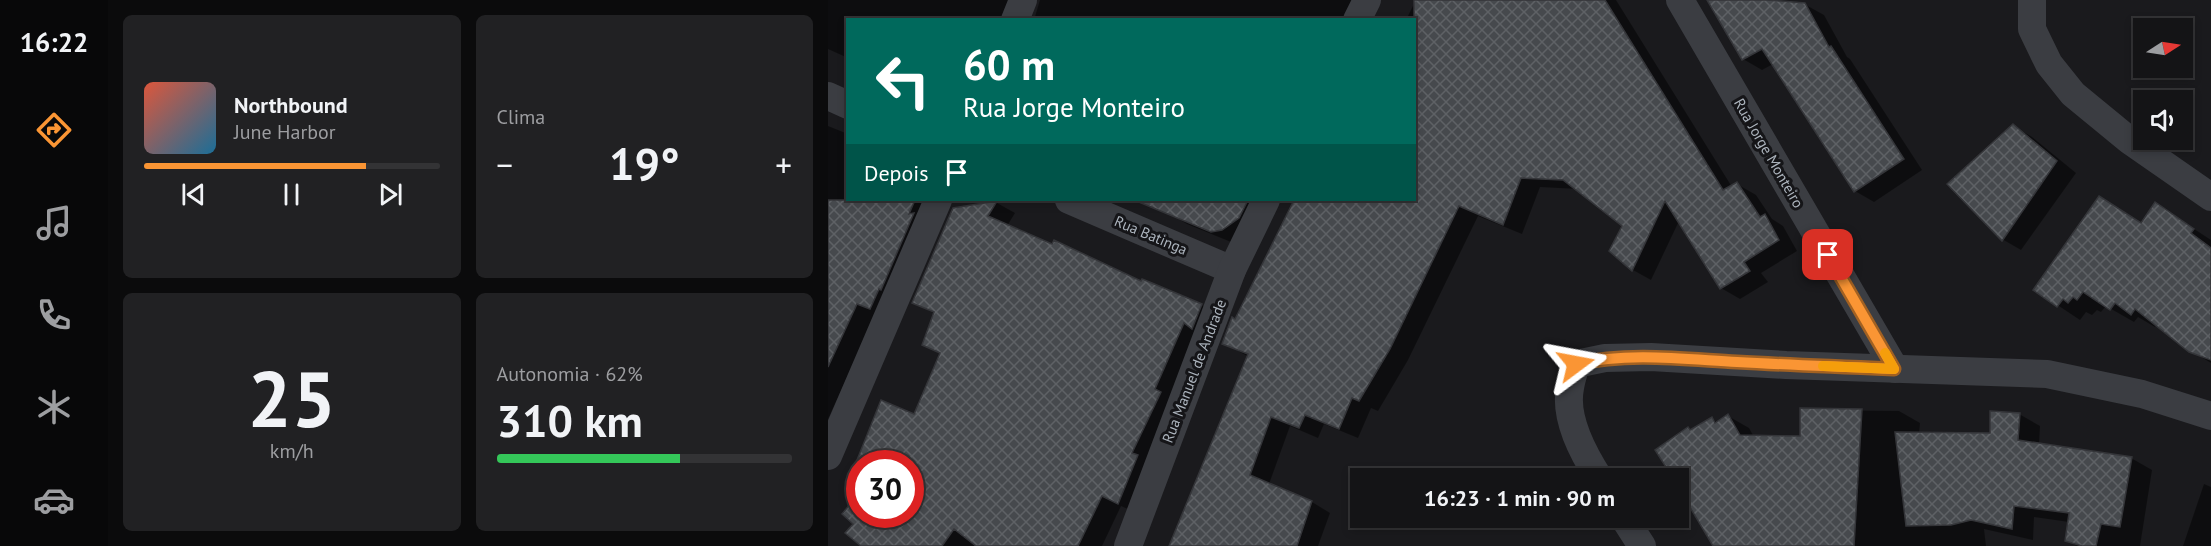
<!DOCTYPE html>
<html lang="pt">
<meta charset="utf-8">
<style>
:root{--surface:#141416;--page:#212123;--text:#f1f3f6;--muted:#9d9ea1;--line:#333335;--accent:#fa9534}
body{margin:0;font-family:"PT Sans",sans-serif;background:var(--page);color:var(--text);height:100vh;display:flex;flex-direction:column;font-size:22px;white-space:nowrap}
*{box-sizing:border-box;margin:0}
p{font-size:20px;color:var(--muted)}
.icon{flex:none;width:33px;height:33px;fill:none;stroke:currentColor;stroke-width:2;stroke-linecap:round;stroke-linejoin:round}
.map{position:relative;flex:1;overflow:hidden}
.side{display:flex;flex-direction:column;gap:15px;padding:15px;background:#0b0b0c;width:720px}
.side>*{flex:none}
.banner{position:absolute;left:18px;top:18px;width:570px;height:183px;border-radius:0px;box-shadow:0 3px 9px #0003,0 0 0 2px var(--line);background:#00695c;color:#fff;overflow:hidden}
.needle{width:39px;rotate:78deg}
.controls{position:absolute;left:1305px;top:18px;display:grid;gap:12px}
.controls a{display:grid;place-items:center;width:60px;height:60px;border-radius:0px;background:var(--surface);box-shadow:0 3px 9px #0003,0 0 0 2px var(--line);font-size:30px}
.speed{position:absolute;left:18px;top:450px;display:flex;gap:12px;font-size:30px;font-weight:700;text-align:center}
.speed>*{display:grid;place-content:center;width:78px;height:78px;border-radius:50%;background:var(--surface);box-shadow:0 3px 9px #0003,0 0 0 2px var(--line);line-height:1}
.speed .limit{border:9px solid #d22;background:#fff;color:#111}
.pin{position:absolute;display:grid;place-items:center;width:51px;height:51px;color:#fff;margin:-26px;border-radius:12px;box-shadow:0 3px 9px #0006}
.me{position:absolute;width:66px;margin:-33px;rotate:77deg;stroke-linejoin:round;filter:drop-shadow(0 0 4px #0008)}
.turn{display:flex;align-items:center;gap:21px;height:126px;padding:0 18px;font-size:27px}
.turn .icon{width:78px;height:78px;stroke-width:2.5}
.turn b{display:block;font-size:42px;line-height:51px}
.then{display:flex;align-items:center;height:57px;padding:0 18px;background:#0003;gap:12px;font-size:22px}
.big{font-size:45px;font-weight:800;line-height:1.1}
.side .card{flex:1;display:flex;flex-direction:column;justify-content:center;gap:9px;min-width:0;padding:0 21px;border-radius:9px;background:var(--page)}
.side .dial{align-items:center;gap:0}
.dial b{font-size:78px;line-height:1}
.song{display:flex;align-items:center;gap:18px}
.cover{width:72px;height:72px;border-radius:9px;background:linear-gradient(135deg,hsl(10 70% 55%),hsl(200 70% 35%))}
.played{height:6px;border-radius:3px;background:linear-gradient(90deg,var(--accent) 75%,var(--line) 75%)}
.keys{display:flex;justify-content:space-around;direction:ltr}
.heat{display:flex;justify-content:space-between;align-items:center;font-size:33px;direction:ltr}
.charge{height:9px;border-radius:4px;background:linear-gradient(90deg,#34c759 62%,var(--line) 0)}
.side .tiles{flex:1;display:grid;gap:15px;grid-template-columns:repeat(2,1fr)}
.trip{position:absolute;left:522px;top:468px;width:339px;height:60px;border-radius:0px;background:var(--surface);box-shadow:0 3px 9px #0003,0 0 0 2px var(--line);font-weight:800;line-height:60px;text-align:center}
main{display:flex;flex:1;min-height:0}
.tab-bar{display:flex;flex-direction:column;width:108px;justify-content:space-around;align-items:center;background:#080809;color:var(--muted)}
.tab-bar .icon{width:42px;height:42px}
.tab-bar .active{color:var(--accent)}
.tab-bar b{font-size:27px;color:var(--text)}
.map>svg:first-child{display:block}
.shadow{fill:#0007}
.building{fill:url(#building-cross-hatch);stroke:#343539;stroke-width:1.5}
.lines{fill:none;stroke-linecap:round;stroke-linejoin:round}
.street{stroke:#3b3d42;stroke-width:28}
.route-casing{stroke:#a26122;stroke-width:15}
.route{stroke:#fa9534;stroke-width:10}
.slow{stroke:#f59e0b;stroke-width:10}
.labels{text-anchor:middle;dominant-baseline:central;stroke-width:6;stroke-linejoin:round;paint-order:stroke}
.street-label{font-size:15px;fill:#acb4bd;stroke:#151518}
</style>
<main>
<nav class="tab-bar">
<b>16:22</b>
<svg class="icon active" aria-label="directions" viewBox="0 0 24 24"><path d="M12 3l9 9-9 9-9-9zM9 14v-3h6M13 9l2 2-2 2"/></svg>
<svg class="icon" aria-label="music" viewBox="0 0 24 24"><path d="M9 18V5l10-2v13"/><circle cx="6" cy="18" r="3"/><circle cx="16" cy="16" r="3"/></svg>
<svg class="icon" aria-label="phone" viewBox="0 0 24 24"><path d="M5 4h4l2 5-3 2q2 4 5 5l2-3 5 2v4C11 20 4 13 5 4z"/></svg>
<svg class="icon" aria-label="climate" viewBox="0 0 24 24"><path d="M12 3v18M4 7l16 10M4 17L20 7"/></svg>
<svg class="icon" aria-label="car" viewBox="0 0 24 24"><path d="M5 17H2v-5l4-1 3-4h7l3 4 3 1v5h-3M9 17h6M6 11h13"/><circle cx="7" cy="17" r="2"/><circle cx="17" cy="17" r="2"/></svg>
</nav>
<section class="side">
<div class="tiles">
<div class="card">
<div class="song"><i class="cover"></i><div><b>Northbound</b><p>June Harbor</p></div></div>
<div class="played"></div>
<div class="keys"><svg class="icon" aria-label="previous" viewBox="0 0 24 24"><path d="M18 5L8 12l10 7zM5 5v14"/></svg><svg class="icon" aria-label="pause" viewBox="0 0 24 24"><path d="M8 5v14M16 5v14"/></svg><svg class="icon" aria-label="next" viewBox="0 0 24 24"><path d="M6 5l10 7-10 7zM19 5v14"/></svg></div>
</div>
<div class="card"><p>Clima</p>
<div class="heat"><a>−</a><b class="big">19°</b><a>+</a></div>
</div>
<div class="card dial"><b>25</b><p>km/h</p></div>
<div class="card"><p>Autonomia · 62%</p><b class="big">310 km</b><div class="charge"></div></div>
</div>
</section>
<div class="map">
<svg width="1383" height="546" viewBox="0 0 1383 546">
<defs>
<pattern id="building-cross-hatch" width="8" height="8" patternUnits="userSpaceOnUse" patternTransform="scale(1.5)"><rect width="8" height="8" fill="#46494d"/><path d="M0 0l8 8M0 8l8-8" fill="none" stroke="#5e6165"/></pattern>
</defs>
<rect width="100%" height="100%" fill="#1a1a1d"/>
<!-- shadow -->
<g class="shadow">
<path d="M0,0h202l-9,20h-173v38l-20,-9z"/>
<path d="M212,0h322l-9,20h-319z"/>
<path d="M588,0h200l116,187 5,-3 19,11 16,24 11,7 14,25 -36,22 7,9 -28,17 -19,-11 -42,-67 -28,59 -18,-10 -22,-19 13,-25 -46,-37 -38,-2 -18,47 -44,-18 -70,144 -30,51 -7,-3 -13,30 -34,-14 -6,14 -28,-12 -21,58 43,18 18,11 -12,33h-147l78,-189 -25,-14 12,-23 78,-107 6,-13h94v-180h-8z"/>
<path d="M895,0h46l5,3 30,1 20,11 23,42 3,2 72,111 -48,32 -19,-11 -82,-127 -11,6 -19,-11z"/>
<path d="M0,126l20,8v66h90l-62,114 -48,105z"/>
<path d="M1185,126l19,11 44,36 -55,77 -19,-11z"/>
<path d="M346,200h99l-42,42 -44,-18 -18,-11z"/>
<path d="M169,203l18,10 -8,13 194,79 19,11 -83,197 -16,-7 -19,40h-239l-8,-22 5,-10h50v-50h-50l-5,5 27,-67 33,14 26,-62 -17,-10 11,-30 -21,-12 40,-93z"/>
<path d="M1328,204l55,36v123l-21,-13 -34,-26 -1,3 -17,-10 -4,5 -28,-16 -5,6 -4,-2 -5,5 -6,-3 -6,8 -45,-30 107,-66z"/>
<path d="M974,410l97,1 21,12 -1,11h72l28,-20 21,12 -1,18 92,14 21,12 -12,76h-63l-11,-6 3,-18 -35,-5 -1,23 -49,-11 2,17h-272l-36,-68h-4l-17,-28 31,-21 3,2 21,-12 6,4 10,-7 21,12 5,9h48z"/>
<path d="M1376,484l7,3v59h-28z"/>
</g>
<!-- building -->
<g class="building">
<path d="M586,0h191l118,190 14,-8 23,35 5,-3 14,26 -35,22 6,9 -30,18 -55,-88 -33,70 -23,-20 13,-25 -59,-46 -42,-2 -18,47 -44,-19 -69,143 -31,52 -7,-3 -13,31 -34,-14 -6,13 -28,-11 -21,58 62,26 -15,45h-128l79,-192 -26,-10 10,-27 3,2 59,-119h120z"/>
<path d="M879,0h60l38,3 24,44 2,-1 73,113 -50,33 -92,-143 -20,11z"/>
<path d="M1185,124l44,37 -55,80 -55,-57z"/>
<path d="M1271,196l42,27 14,-21 39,27 -3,4 20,15v112l-22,-8 -54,-43 -4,6 -16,-12 -5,7 -27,-18 -6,8 -4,-3 -5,6 -5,-4 -6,8 -24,-17z"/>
<path d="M0,200h87l-6,14 5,-1 -33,77 -2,-1 -9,20 -13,-5 -29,63z"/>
<path d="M306,200h114l-9,18 -17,12 -11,2z"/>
<path d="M169,201l-9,15 64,28 2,-4 87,41 1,-2 10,4 50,21 -10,25 -8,-6 -29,66 6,3 -29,61 6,2 -20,49 -16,-8 -24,50h-102l-22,-17 -12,17h-81l-16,-13 8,-9 -11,-10 18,-22v22h50v-50h-50v9l-7,-3 28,-70 33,14 26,-61 -18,-8 12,-33 -22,-9 41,-95z"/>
<path d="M972,408l62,1 -8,137h-141l-35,-59v-9h-5l-18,-28 33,-23 2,3 22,-13 3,6 13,-9 12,21 60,1z"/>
<path d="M1162,411l30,2 -2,27 114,17 -12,70 -19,-3 -5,22h-14l-17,-5 4,-28 -55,-7 -2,23 -41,-9 -20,5 -45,1 -11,-94 95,1z"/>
</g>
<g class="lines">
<!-- street -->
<g class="street">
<path d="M852,0l215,369"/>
<path d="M1204,0v29l17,35 24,30 56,46 82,57"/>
<path d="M187,20l8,-20"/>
<path d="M529,20l10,-20"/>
<path d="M0,96l20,9"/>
<path d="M241,200l163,70"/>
<path d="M0,456l110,-256"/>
<path d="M771,478c-16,-25 -35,-60 -29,-90 1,-8 4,-16 6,-24l29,-6 46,-1 135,8 261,9 95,20 69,22"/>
<path d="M796,518l18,28"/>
<path d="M300,546l104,-276 34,-70"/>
</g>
</g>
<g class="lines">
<!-- route casing -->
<g class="route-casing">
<path id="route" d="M748,364c54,-12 107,-5 161,-2 53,3 105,5 157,7l-66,-114"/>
</g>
<!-- route -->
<use href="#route" class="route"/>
<!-- slow -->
<path class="slow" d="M995,366l71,3 -9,-16"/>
</g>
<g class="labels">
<!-- street labels -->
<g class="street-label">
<text transform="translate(941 153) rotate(60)">Rua Jorge Monteiro</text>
<text transform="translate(323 235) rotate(23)">Rua Batinga</text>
<text transform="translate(366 371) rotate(-69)">Rua Manuel de Andrade</text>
</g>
</g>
</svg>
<div class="controls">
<a><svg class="needle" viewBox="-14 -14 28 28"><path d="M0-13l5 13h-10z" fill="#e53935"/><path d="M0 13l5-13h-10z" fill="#9d9ea1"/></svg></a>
<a><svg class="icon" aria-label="sound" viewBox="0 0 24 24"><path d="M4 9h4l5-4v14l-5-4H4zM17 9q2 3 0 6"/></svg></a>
</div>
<div class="speed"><div class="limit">30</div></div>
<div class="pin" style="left:1000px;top:255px;background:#d93025"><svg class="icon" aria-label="arrive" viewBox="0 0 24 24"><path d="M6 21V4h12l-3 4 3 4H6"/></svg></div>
<svg class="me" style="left:748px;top:364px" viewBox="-20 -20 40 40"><path d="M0-17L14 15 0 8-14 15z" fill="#fa9534" stroke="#fff" stroke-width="4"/></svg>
<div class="trip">16:23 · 1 min · 90 m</div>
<div class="banner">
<div class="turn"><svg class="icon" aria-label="left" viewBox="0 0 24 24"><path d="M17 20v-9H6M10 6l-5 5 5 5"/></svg><div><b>60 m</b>Rua Jorge Monteiro</div></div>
<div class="then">Depois<svg class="icon" aria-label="arrive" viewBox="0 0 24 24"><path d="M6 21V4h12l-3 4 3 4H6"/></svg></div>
</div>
</div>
</main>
